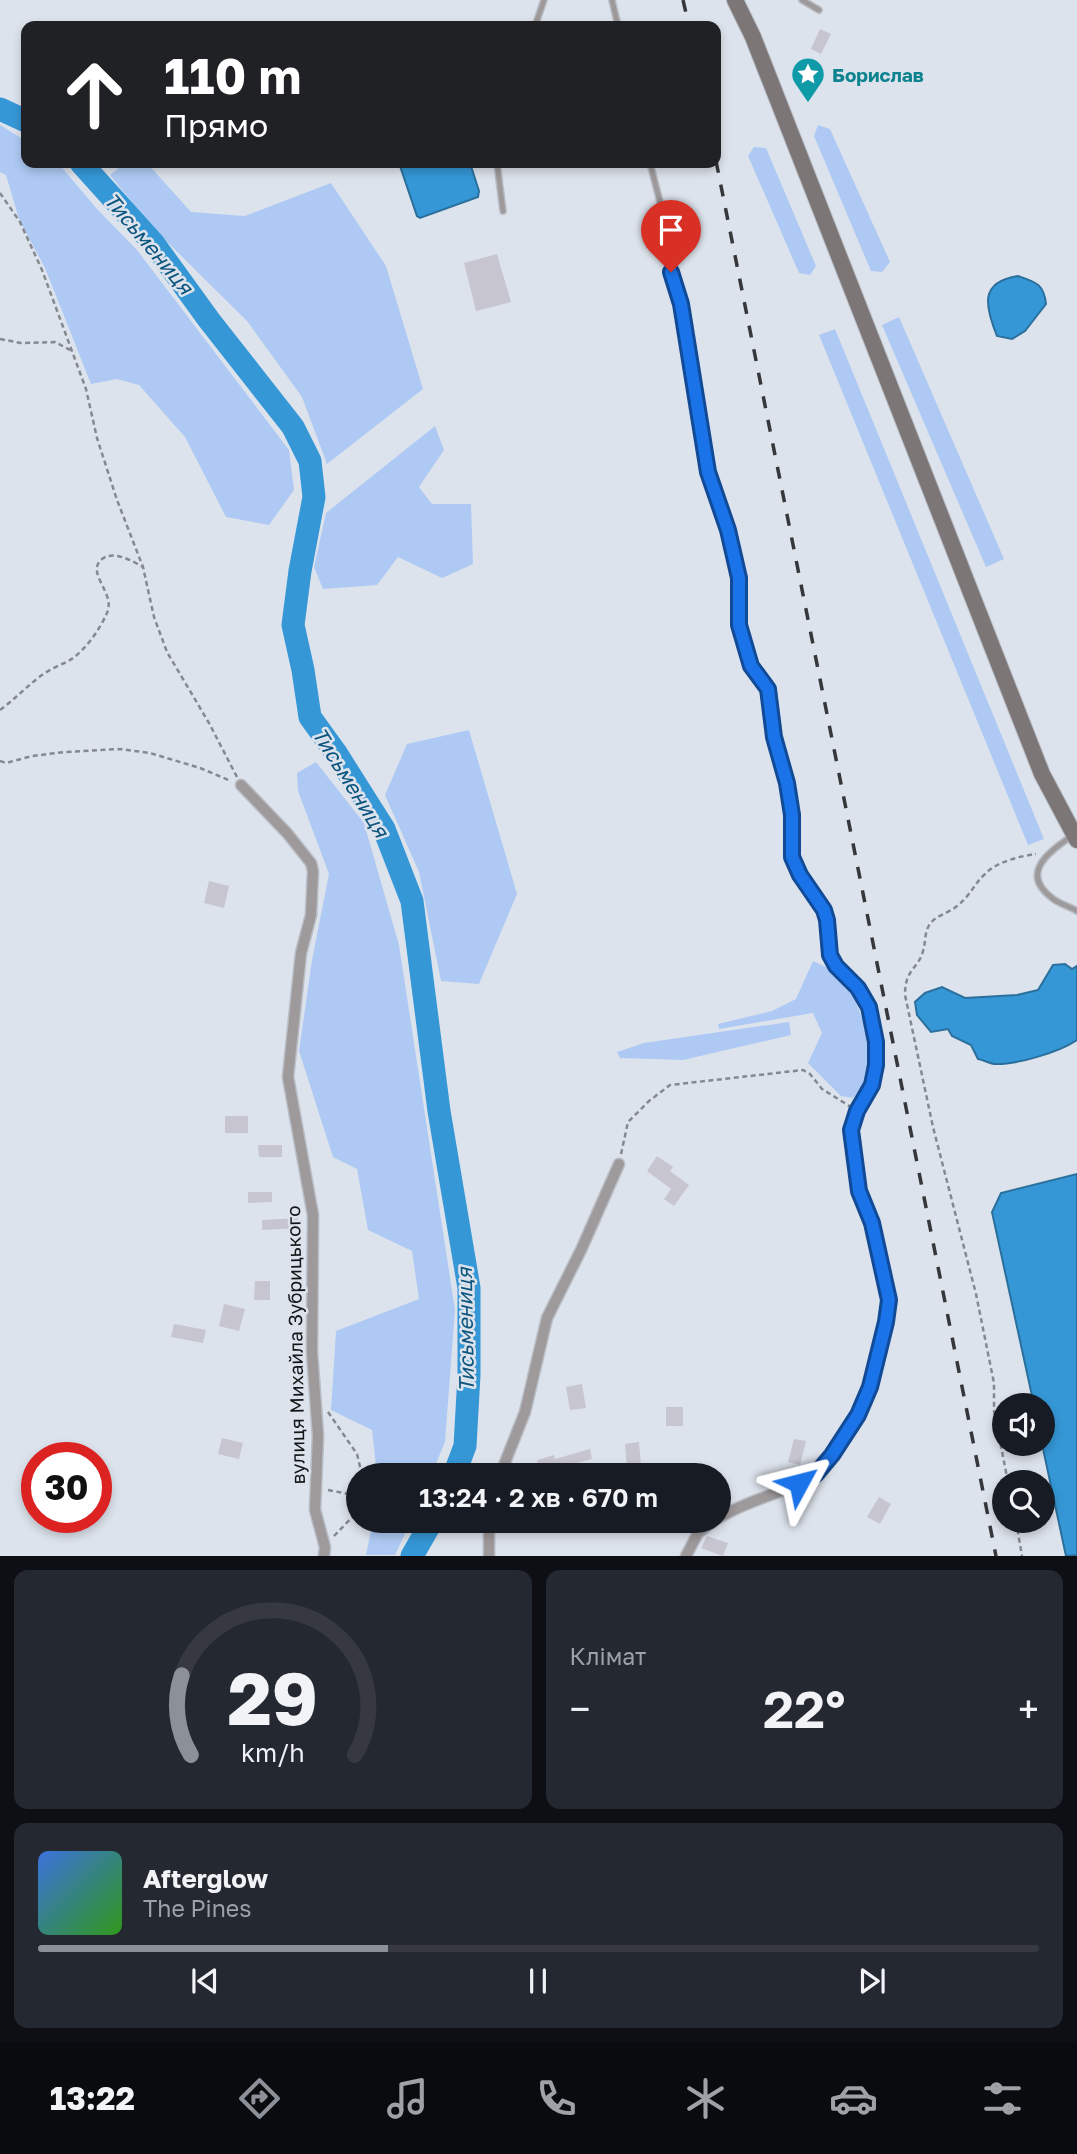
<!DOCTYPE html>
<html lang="uk">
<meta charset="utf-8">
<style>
:root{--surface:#171b24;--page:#242831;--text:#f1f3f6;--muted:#9ea1a6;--line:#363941;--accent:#8c9099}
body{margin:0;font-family:"Golos Text",sans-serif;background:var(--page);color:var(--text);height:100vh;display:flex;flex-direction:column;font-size:26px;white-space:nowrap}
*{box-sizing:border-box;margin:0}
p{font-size:23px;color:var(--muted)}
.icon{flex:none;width:38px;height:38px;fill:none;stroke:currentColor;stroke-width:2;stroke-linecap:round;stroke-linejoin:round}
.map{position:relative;height:1556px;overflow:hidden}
.details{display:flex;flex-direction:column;gap:14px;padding:14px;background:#0d0f14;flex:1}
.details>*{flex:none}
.hud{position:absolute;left:21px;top:21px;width:700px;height:147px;border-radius:14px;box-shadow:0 4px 10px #0003;background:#202124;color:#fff;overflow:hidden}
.tools{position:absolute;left:992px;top:1393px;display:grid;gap:14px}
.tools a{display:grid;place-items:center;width:63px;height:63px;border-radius:50%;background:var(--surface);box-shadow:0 4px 10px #0003;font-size:35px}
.speed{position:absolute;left:21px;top:1442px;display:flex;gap:14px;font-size:35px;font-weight:700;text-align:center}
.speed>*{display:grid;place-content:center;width:91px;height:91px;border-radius:50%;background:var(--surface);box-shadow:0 4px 10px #0003;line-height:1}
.speed .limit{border:10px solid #d22;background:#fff;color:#111}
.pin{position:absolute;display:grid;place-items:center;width:60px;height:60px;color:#fff;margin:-72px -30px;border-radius:50% 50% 50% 0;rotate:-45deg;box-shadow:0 0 7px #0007}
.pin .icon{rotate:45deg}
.me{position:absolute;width:77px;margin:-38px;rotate:52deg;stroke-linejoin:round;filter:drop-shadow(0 0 5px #0008)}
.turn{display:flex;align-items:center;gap:24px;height:147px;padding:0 28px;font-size:32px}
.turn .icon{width:91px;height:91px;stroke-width:2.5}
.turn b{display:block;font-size:49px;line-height:60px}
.big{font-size:52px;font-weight:600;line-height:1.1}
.details .tile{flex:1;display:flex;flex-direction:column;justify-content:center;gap:10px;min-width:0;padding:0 24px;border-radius:14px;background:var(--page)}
.details .dial{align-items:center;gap:0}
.dial svg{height:182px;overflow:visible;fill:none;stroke:var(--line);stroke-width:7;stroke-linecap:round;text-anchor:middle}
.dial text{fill:var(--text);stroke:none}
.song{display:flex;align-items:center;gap:21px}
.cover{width:84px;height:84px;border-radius:10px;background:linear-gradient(135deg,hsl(220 70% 55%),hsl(110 70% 35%))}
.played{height:7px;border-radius:4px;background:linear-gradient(90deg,var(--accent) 35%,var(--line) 35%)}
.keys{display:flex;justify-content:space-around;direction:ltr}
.heat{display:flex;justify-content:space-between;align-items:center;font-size:38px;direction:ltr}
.details .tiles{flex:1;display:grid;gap:14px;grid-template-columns:1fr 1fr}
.tile:last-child{grid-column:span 2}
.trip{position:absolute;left:346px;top:1463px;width:385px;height:70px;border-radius:35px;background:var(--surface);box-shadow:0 4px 10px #0003;font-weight:600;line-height:70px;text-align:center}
.tabs{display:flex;height:112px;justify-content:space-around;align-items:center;background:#090b0e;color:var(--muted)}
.tabs .icon{width:49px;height:49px}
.tabs .active{color:var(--accent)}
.tabs b{font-size:32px;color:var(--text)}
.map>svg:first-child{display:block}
.green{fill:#aecaf4}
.water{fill:#3597d6;stroke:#2b709d;stroke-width:2}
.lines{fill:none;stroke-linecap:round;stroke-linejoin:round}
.river{stroke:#3597d6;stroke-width:23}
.building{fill:#c7c5cf}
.service-casing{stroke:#b9bec6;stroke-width:8}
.minor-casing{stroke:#b9bec6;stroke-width:13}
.secondary-casing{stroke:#b9bec6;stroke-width:18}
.path{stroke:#84898f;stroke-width:2.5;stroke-dasharray:5 3.5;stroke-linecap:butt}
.service{stroke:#9e999a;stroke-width:5}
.minor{stroke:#9e999a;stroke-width:10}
.secondary{stroke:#7d7677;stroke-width:16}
.rail{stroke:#35373b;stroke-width:3.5;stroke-dasharray:12 12;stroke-linecap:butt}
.route-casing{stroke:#114b97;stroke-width:18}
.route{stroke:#1a73e8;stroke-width:12}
.labels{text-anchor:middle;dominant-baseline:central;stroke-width:5;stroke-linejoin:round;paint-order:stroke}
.culture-label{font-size:19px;font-weight:bold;fill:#0d838f;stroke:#dde3ec;text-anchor:start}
.street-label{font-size:19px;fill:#131517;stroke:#dde3ec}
.water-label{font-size:21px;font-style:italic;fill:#0c557f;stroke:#dde3ec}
</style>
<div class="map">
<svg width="1077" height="1556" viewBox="0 0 1077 1556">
<rect width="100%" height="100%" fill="#dde3ec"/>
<!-- green -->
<g class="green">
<path d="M0,125l26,16v22h32l39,46 40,41 152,200 5,40 -25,35 -43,-8 -41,-80 -46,-52 -22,-6 -26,5 -46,-116 -26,-49 -13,-44 -6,-3z"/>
<path d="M818,125l12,4 60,133 -8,10 -11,-1 -57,-135z"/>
<path d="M754,147l12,1 50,118 -6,9 -11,-2 -51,-117z"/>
<path d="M125,163h22l44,49 54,4 86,-33 55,83 37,123 -96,75 -25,-67 -55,-76 -97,-96 -40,-50z"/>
<path d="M899,317l105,242 -18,8 -104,-242z"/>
<path d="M835,329l209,510 -16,6 -209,-510z"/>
<path d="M435,426l9,24 -25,37 13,17h39l2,60 -31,14 -44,-21 -21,28 -54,4 -9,-22 12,-54z"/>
<path d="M469,730l48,164 -38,90 -38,-3 -22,-109 -34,-77 22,-51z"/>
<path d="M316,762l48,61 35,122 56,365 -10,132 -14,33h-54l-5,-45 -41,-20 5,-79 83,-32 -7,-48 -44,-21 -11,-61 -24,-12 -34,-106 13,-91 17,-86 -31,-83 -1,-18z"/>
<path d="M813,961l13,6 28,30 14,37 -1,46 -14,18 -12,-2 -33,-33 14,-30 -9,-20 -94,16 -1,-5 54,-13 24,-12z"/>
<path d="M789,1022l2,13 -108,25 -63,-2 -3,-6 27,-9z"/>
<path d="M373,1521h38l-16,34h-29z"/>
</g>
<!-- water -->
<g class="water">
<path d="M399,163h71l9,28 -1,6 -58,21 -3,-2z"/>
<path d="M1018,276c18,6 26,8 28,28l-21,27 -13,8 -15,-3c-12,-30 -18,-54 21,-60z"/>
<path d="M1065,964l7,5 5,-3v74c-18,12 -60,25 -83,24 -5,-1 -11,-4 -16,-5l-7,-14 -19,-9 -4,-7 -17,3 -14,-17 -2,-13 10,-9 17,-6 23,11 52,-3 21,-5 15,-25z"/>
<path d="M1077,1174v381l-11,1 -24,-112 1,-39h-9l-42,-193 9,-19z"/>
</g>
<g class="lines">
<!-- river -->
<g class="river">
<path d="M0,109l26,12"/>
<path d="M81,163l73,81 55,76 84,107 17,34 4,36 -14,74 -7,54 10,45 7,47 26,36 48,76 28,72 27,210 30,177v87l-4,71 -11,29"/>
<path d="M412,1556l20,-35"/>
</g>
</g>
<!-- building -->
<g class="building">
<path d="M820,29l11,5 -10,20 -10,-5z"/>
<path d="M497,254l14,48 -35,9 -12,-48z"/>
<path d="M209,881l20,5 -5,22 -20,-5z"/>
<rect x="225" y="1116" width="23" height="17"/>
<path d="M258,1145h24v12h-23z"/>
<path d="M657,1156l16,11 -3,4 19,14 -15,21 -10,-7 7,-10 -24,-18z"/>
<path d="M248,1192h24v10l-24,1z"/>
<path d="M298,1218l1,10 -37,2v-10z"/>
<path d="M255,1281h15v19h-16z"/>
<path d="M224,1304l21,5 -6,22 -20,-5z"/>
<path d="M174,1324l32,6 -3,13 -32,-6z"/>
<path d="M582,1384l4,24 -16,2 -4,-23z"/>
<rect x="666" y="1407" width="17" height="19"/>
<path d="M222,1438l21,5 -4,16 -21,-5z"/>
<path d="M794,1439l12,2 -6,24 -12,-3z"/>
<path d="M639,1442l2,24 -14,1 -2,-23z"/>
<path d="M590,1449l2,10 -34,9 2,7h-19l-4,-15 17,-5 1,4z"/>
<path d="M879,1497l12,7 -11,20 -13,-7z"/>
<path d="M707,1536l21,7 -5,13 -22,-8z"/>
</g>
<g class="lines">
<!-- service casing -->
<g class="service-casing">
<g id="service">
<path d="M612,0l6,26"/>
<path d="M802,0l17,10"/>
<path d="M535,26l9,-26"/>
<path d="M497,163l6,48"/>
<path d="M650,163l20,78 1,31 10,32 27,168 20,58 11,47v48l12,41 17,23 6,48 13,46 5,32 -1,42 9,18 24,35 3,10 3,35 6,11 22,22 11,19 7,35v23l-4,20 -15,26 -6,19 8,61 13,32 17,77"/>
<path d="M1073,835c-22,16 -55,37 -21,63 7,6 17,8 25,13"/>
</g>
</g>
<!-- minor casing -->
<g class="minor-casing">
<g id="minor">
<path d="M241,785l46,48 24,30 2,8 -2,44 -10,38 -13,124 25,138 -1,137 6,84 -3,74 10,37 -1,9"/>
<path d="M500,1475l25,-63 22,-94 34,-68 38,-86"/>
<path d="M719,1518c30,-19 65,-24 94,-43 12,-7 20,-21 28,-33 27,-44 41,-91 48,-142"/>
<path d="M489,1556v-35"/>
<path d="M686,1556l12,-23 16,-12"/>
</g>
</g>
<!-- secondary casing -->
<g class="secondary-casing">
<path id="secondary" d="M735,0l18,37 289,737 35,66"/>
</g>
<!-- path -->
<g class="path">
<path d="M0,193l20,29 22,48 44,119 11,49 20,62 26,67 11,50 13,35 42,71 28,54"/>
<path d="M0,339l21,4 34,-1 17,9"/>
<path d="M0,710c15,-11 27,-24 42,-35 8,-6 19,-10 28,-15 15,-9 30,-31 37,-47 9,-20 -22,-40 -5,-54 12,-9 30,2 41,8"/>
<path d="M0,761l6,2 26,-7 33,-4 55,-3 30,4 50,15 31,13"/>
<path d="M621,1154l7,-32 21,-21 21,-16 133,-15 7,4 12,15 29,18"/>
<path d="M328,1412l29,42 5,21"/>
<path d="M1008,1482l-14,-71v-28l-18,-89 -43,-167 -28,-132c0,-27 13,-25 18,-44 3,-9 1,-19 7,-27 5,-8 19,-11 27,-18 14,-11 17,-22 28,-32 11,-12 35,-18 51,-20"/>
<path d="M328,1490l31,6"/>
<path d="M1016,1521l6,35"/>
<path d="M334,1536l25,-26"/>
</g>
<!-- service -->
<use href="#service" class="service"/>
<!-- minor -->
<use href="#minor" class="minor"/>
<!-- secondary -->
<use href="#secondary" class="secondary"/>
<!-- rail -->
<g class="rail">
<path d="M683,0l6,26"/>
<path d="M716,161l280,1395"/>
</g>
</g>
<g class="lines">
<!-- route casing -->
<g class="route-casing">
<path id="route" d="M671,272l10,32 27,168 20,58 11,48v47l12,41 17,23 6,48 13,46 5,32v42l8,18 24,35 3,10 3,35 6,11 22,22 11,19 7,35v23l-4,20 -15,26 -6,19 8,61 13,32 17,77 -3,22 -16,65 -12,28 -26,40 -16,19 -17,9"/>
</g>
<!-- route -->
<use href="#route" class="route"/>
</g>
<!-- icons -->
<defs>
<g id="sight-pin" transform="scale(1.75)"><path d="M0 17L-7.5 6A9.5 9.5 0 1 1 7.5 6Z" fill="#0f9aa8" stroke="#dde3ec"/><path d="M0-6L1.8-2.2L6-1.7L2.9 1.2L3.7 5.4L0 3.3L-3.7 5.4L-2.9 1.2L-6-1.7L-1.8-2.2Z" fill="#fff"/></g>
</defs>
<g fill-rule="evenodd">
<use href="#sight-pin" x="808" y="74"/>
</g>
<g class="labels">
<!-- culture labels -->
<g class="culture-label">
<text x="832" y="74">Борислав</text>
</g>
<!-- street labels -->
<g class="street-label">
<text transform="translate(295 1345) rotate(-91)">вулиця Михайла Зубрицького</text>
</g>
<!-- water labels -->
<g class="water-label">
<text transform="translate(149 243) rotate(50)">Тисьмениця</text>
<text transform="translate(351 782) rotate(58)">Тисьмениця</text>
<text transform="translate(465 1330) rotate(-91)">Тисьмениця</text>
</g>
</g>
</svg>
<div class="tools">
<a><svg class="icon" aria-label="sound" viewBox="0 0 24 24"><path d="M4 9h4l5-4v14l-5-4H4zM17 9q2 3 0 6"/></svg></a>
<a><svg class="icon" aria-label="search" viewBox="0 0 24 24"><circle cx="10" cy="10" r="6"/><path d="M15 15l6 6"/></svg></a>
</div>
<div class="speed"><div class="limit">30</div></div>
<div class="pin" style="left:671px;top:272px;background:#d93025"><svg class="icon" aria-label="arrive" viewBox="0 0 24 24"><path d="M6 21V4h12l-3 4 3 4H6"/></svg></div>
<svg class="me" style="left:799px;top:1483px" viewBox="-20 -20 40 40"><path d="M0-17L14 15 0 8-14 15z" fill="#1a73e8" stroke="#fff" stroke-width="4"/></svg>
<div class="trip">13:24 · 2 хв · 670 m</div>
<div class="hud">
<div class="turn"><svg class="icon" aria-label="ahead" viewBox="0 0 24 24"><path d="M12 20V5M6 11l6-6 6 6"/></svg><div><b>110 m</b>Прямо</div></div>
</div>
</div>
<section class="details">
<div class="tiles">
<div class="tile dial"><svg viewBox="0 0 100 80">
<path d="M14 69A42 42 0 1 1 86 69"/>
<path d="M14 69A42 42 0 0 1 10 34" stroke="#8c9099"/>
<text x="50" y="56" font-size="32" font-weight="700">29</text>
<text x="50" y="72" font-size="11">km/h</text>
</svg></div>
<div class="tile"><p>Клімат</p>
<div class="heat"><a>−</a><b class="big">22°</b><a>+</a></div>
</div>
<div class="tile">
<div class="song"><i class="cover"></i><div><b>Afterglow</b><p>The Pines</p></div></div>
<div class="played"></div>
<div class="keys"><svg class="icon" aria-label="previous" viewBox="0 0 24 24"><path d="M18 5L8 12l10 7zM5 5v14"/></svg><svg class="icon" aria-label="pause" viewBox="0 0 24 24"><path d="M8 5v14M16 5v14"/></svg><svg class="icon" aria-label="next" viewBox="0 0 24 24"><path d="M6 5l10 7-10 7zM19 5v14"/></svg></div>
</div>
</div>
</section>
<nav class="tabs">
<b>13:22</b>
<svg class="icon active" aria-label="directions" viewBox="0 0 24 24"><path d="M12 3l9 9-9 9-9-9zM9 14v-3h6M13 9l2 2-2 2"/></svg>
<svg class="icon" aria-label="music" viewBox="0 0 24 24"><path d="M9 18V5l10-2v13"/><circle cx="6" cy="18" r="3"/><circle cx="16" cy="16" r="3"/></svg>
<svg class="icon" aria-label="phone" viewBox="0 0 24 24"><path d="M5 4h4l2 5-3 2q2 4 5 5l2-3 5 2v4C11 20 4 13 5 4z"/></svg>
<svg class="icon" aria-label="climate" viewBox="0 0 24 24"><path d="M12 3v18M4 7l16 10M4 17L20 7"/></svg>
<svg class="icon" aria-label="car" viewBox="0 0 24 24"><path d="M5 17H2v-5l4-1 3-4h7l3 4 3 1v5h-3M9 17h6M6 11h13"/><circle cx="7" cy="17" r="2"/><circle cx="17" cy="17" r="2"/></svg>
<svg class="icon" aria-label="filters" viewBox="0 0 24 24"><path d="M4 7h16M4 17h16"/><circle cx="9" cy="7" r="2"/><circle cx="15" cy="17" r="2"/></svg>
</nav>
